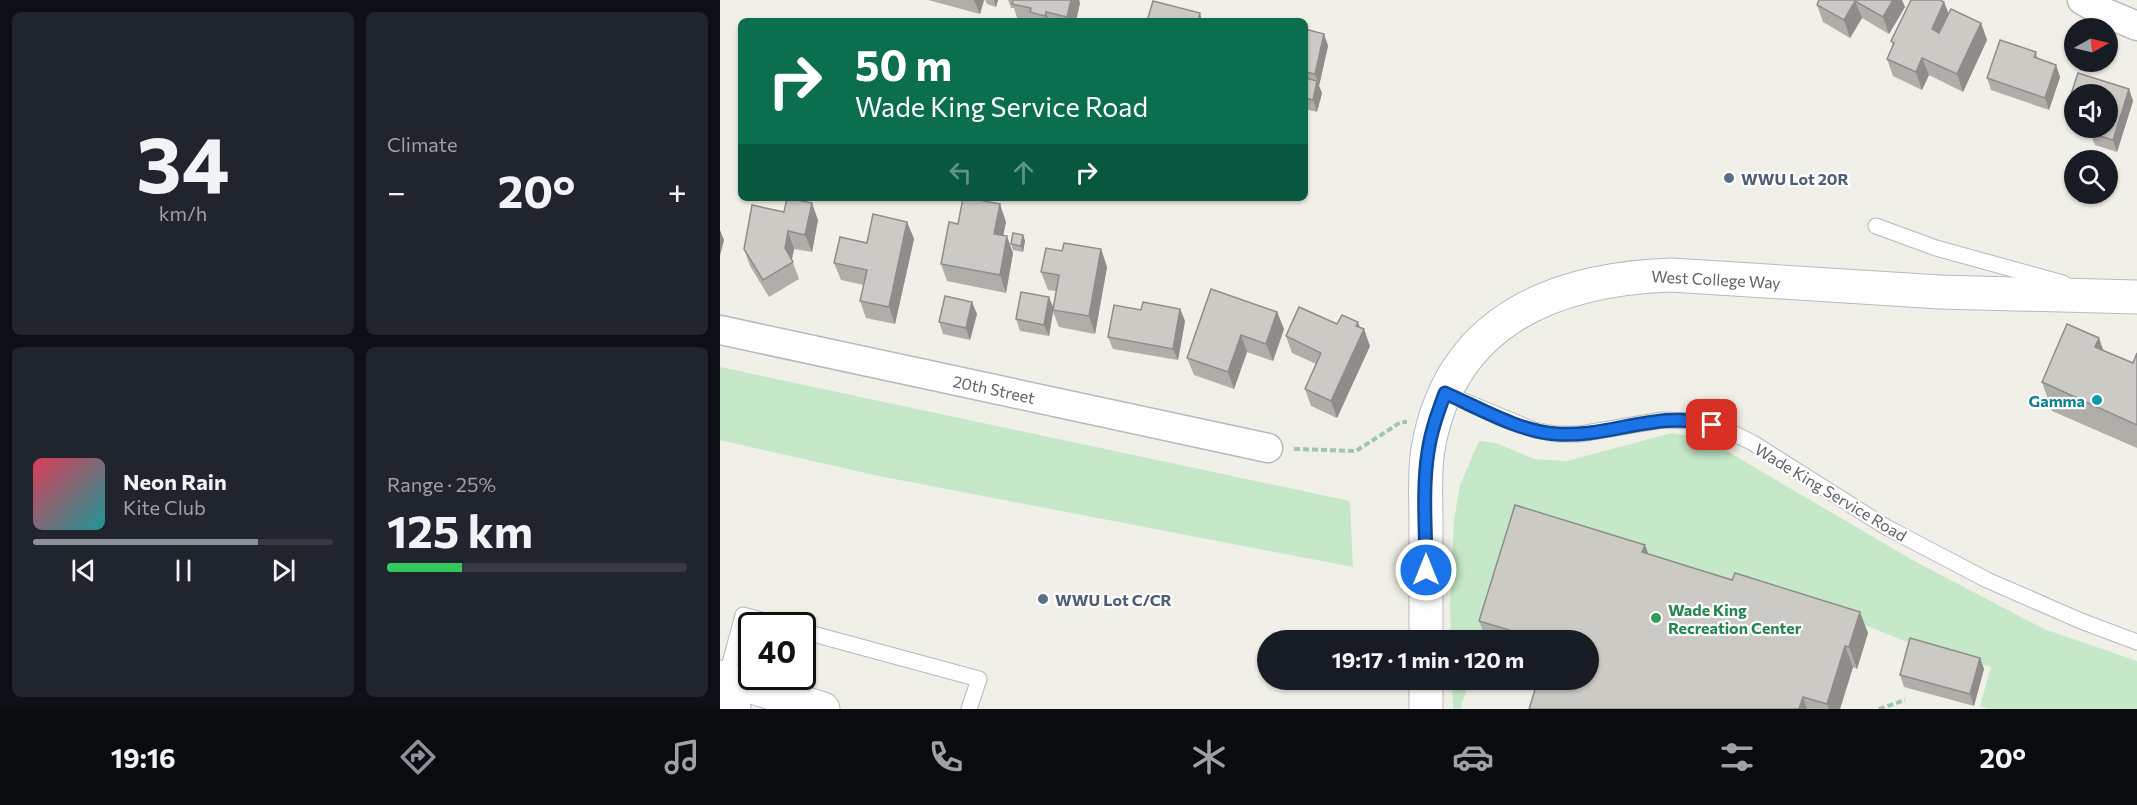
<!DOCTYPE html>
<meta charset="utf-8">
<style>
:root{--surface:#171b24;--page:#20242c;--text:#f1f3f6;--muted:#9ea1a6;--line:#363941;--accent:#8c9099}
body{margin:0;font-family:Commissioner,sans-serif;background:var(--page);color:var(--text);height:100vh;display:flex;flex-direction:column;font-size:22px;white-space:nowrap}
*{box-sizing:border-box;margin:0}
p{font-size:20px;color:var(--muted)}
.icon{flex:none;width:33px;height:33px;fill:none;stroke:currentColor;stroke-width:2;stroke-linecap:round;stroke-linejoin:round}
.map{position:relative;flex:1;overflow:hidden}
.side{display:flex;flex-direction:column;gap:12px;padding:12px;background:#0d0f14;width:720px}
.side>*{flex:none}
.hud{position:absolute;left:18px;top:18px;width:570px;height:183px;border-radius:9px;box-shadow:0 2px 4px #0004;background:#0b6e4f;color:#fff;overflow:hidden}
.needle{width:39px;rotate:82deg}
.fabs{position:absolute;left:1344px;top:18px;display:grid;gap:12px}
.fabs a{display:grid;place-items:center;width:54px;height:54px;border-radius:50%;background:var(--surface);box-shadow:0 2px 4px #0004;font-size:30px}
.speed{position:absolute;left:18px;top:612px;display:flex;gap:12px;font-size:30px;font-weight:700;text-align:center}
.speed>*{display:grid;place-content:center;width:78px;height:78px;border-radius:50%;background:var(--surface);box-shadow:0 2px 4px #0004;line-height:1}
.speed .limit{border:3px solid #111;border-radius:9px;background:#fff;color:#111}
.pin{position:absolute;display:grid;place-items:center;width:51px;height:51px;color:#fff;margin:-26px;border-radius:12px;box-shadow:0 3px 9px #0006}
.me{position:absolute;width:66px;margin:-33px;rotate:0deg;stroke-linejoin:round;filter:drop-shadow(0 0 4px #0008)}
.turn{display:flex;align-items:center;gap:21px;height:126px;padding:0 18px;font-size:27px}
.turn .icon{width:78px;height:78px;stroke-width:2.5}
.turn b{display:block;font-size:42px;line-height:51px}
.lanes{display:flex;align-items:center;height:57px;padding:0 18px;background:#0003;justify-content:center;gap:30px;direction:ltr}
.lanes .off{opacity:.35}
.big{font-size:45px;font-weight:700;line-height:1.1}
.side .tile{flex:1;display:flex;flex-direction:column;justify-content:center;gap:9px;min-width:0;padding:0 21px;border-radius:9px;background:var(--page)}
.side .dial{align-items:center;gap:0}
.dial b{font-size:78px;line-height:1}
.song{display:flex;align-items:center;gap:18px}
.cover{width:72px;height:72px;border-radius:9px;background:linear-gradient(135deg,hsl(350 70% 55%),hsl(180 70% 35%))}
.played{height:6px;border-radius:3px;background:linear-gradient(90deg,var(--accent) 75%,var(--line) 75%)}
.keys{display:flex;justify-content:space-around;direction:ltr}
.heat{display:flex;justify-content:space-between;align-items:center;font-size:33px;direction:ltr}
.charge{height:9px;border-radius:4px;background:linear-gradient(90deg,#34c759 25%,var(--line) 0)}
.side .tiles{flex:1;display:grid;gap:12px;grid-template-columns:repeat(2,1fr)}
.trip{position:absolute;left:537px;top:630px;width:342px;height:60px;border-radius:30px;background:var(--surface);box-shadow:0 2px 4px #0004;font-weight:700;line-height:60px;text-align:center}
.tab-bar{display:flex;height:96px;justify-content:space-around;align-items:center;background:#090b0e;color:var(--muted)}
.tab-bar .icon{width:42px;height:42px}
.tab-bar .selected{color:var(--accent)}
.tab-bar b{font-size:27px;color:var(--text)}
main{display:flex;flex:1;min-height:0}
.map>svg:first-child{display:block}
.green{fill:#c4e8c8}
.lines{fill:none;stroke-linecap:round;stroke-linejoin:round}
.service-casing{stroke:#b8b9be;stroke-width:17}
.minor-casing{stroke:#b8b9be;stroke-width:31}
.tertiary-casing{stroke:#b8b9be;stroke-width:35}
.secondary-casing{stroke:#b9bbc1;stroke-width:35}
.path{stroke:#9bc8ad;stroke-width:4;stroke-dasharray:6 3;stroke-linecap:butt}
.service{stroke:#fff;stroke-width:15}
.minor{stroke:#fff;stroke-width:28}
.tertiary{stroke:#fff;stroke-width:33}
.secondary{stroke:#fff;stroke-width:33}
.wall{fill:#afaea9}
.shaded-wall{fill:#8f8d89}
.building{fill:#cccac4;stroke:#8f8d89;stroke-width:1.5}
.route-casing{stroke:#114b97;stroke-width:15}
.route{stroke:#1a73e8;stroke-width:10}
.service-dot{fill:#5c6f8a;stroke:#fff;stroke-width:2}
.culture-dot{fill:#0f9aa8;stroke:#fff;stroke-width:2}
.leisure-dot{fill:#2e9e5b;stroke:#fff;stroke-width:2}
.labels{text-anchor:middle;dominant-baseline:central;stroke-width:4.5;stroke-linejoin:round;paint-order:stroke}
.service-label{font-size:16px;font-weight:bold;fill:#4e5e75;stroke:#fff;text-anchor:start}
.street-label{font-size:16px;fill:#5f6268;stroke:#fff}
.culture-label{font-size:16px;font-weight:bold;fill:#0d838f;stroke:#fff;text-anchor:end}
.leisure-label{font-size:16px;font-weight:bold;fill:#27864d;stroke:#fff;text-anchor:start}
</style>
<main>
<section class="side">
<div class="tiles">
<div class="tile dial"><b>34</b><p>km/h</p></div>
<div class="tile"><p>Climate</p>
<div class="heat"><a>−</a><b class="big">20°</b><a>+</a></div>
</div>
<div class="tile">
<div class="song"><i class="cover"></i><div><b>Neon Rain</b><p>Kite Club</p></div></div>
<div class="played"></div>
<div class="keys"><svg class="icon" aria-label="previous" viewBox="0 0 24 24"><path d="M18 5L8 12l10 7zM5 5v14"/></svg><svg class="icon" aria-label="pause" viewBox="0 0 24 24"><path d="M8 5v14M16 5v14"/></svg><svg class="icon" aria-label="next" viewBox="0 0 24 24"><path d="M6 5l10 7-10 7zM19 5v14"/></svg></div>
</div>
<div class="tile"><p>Range · 25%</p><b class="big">125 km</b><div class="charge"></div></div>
</div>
</section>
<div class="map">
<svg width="1417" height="709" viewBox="0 0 1417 709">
<rect width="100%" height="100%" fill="#f1f0e8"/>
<!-- green -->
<g class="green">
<path d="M0,367l630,134 3,66 -479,-92 -154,-35z"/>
<path d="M952,433l34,6 210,123 128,67 93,32v48h-149l-8,-3 11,-39 -77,-22 -44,-18 -349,-107 -38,120h-32l-1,-35 4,-85 6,-35 19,-44 17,2 38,16 33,2z"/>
<path d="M732,680h18l-10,29h-7z"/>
</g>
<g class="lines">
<!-- service casing -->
<g class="service-casing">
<g id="service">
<path d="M1156,226l60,22 127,35"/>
<path d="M725,393l89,37 22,4h24l82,-14 35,1 30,9 26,13 133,84 101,53 94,41 56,21"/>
<path d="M82,631l177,48 -10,30"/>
<path d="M5,682l18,-67 40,11"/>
</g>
</g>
<!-- minor casing -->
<g class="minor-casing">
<g id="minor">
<path d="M1362,0l17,10 38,16"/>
<path d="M0,330l548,118"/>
</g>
</g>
<!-- tertiary casing -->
<g class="tertiary-casing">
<g id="tertiary">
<path d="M706,640c0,-39 0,-79 0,-118 0,-24 -2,-49 2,-73 22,-128 125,-170 243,-174l269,17 197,5"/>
<path d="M706,680v29"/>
</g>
</g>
<!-- secondary casing -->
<g class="secondary-casing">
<g id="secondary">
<path d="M0,677l103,32"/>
<path d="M0,705l14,4"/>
</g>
</g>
<!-- path -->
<g class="path">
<path d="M574,449l62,2 45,-29h6"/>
<path d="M1159,709l26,-9"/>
</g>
<!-- service -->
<use href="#service" class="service"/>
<!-- minor -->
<use href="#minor" class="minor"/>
<!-- tertiary -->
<use href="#tertiary" class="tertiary"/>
<!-- secondary -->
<use href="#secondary" class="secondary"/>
</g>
<!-- wall -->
<g class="wall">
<path d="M208,0h56l-4,14z"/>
<path d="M265,0h13l-2,7 -9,-3z"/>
<path d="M288,0h71l1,3 -4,18h-58l-4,-13h-3z"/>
<path d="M1099,0h83l3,7 -16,27 -27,-16 -12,20 -27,-16 -6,-17z"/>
<path d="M1224,2l4,12 33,9 6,17 -24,52 -34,-17 -7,15 -29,-14 -6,-17 6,-14 -2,-4z"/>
<path d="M585,29l19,5 4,12 -9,40 3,7 -5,19 -12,-3z"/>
<path d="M1316,52l2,7 18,6 4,12 -11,33 -58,-20 -4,-12z"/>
<path d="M1358,73l51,16 4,12 -16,51 -22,-7 -5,-12 2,-5h-2h18v-34h-34v28l-4,-1 -4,-12z"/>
<path d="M1356,194h31v5l-29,3z"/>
<path d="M98,220l-6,32 -18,-3 -2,11 7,19 -30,18 -19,-31 -6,-17z"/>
<path d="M187,222l7,17 -19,85 -29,-6 -6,-17 4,-16 -23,-5 -7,-17 33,-20z"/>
<path d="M286,222l-3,13 10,18 -7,40 -59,-12 -6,-17 17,-40z"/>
<path d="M303,235l2,6 -2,11 -10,-2 -2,-6z"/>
<path d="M381,249l6,18 -12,67 -36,-7 -6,-15 -4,24 -29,-5 -4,-12 37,-12 3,-16 -8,-1 -7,-18 21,-21z"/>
<path d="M460,309l5,12 -7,39 -65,-11 -5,-12z"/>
<path d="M557,312l7,17 -11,32 -26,-9 -13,37 -40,-14 -7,-17z"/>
<path d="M257,314l-7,26 -27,-6 -4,-12z"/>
<path d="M617,324l22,3 11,19 -33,72 -26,-12 -6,-17 11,-25 -24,-11 -6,-17z"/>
<path d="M1383,351l30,12 4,-10v95l-85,-37 -10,-29z"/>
<path d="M928,554l220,79 -11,36 -4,-2 -13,42h-311l59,-69h-101l-8,-19z"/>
<path d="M1260,658l4,11 -10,37 -70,-19 -4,-12z"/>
</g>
<!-- shaded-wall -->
<g class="shaded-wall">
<path d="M254,0h10l-4,14z"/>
<path d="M274,0h4l-2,7 -2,-6z"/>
<path d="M351,0h8l1,3 -4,18h-8l-1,-4z"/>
<path d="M1173,0h9l3,7 -16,27 -6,-17z"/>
<path d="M1135,1l7,17 -12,20 -6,-18z"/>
<path d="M1224,2l7,17 -13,28 -6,-18z"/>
<path d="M326,12l3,9h-2l-2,-5z"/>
<path d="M480,13l2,8h-5z"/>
<path d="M1261,23l6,17 -24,52 -6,-18z"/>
<path d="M604,34l4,12 -9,40 -4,-12z"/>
<path d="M1202,58l7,17 -7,15 -6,-18z"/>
<path d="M1336,65l4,12 -11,33 -4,-12z"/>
<path d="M597,81l5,12 -5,19 -4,-12z"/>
<path d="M1409,89l4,12 -16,51 -4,-12z"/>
<path d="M92,203l6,17 -6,32 -7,-17z"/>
<path d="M280,204l6,18 -6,29 -6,-17z"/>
<path d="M187,222l7,17 -19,85 -6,-17z"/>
<path d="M0,230l4,10 -4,16z"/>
<path d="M68,231l6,18 -3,14 -6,-15z"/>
<path d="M303,235l2,6 -2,11 -2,-6z"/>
<path d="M287,236l6,17 -7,40 -6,-18z"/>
<path d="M381,249l6,18 -12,67 -6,-18z"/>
<path d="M329,297l5,12 -1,1v2l-4,24 -5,-11z"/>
<path d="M252,302l5,12 -7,26 -4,-12z"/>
<path d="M460,309l5,12 -7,39 -5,-11z"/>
<path d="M557,312l7,17 -11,32 -7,-17z"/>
<path d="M638,322l4,11 2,-4 6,17 -33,72 -6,-17z"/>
<path d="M521,335l6,17 -13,37 -6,-17z"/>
<path d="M1379,338l10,28 -14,-19z"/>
<path d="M925,545l8,21 -11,-14z"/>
<path d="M1140,612l8,21 -11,36 -8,-22z"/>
<path d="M1125,646l8,21 -13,42h-11l-2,-5z"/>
<path d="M1260,658l4,11 -10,37 -4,-12z"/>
<path d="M1083,697l4,12h-8z"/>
</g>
<!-- building -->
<g class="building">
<path d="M293,0h58l-4,17 -21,-5 -1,4 -15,-4 1,-4 -19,-4z"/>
<path d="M1099,0h74l-10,17 -28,-16 -11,19 -27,-15z"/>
<path d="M1191,0h29l4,2 -12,27 7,4 12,-24 30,14 -24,51 -35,-16 -6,14 -29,-13 7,-16 -3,-2z"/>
<path d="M433,1l47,12 -2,8h-51z"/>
<path d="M585,29l19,5 -9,40 -10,-2z"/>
<path d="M1280,40l36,12 -2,5 22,8 -11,33 -58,-20z"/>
<path d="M1358,73l51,16 -16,51 -23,-7 2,-5h16v-34h-34v18l-8,-3z"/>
<path d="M585,78l12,3 -4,19 -8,-2z"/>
<path d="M1356,194h21l-21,2z"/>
<path d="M67,198l25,5 -7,32 -17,-4 -3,17 8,14 -30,18 -19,-31 8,-44 32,7z"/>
<path d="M243,198h5l32,6 -6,30 13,2 -7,39 -59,-11 8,-42 9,2z"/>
<path d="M153,214l34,8 -18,85 -29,-6 7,-31 -33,-7 6,-26 27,6z"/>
<path d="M293,233l10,2 -2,11 -10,-2z"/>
<path d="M344,243l37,6 -12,67 -36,-6 6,-35 -18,-3 5,-24 16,3z"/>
<path d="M491,289l66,23 -11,32 -25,-9 -13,37 -41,-14z"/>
<path d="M301,292l28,5 -5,28 -28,-6z"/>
<path d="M225,296l27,6 -6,26 -27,-6z"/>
<path d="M423,302l37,7 -7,40 -65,-12 6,-32 27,5z"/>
<path d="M579,307l38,17 5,-9 16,7 -2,4 8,3 -33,72 -26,-12 16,-36 -35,-17z"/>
<path d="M1347,324l32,14 -4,9 38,16 4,-10v72l-95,-43z"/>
<path d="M795,505l130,40 -3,7 90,28 3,-7 125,39 -11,35 -4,-1 -18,58 -24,-7 -4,12h-270l9,-29h50v-40h-45l-64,-19z"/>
<path d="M1190,638l70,20 -10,36 -70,-19z"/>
</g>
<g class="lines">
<!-- route casing -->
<g class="route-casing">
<path id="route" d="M706,570c0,-39 -4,-80 2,-118 3,-21 10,-40 17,-59 34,15 75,39 112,41 52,4 103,-25 155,-9"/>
</g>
<!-- route -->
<use href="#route" class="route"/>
</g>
<!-- markers -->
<g class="service-dot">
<circle cx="1009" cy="178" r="6"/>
<circle cx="323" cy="599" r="6"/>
</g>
<circle class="culture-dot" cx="1377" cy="400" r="6"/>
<circle class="leisure-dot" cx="936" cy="618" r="6"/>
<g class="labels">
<!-- service labels -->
<g class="service-label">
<text x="1021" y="178">WWU Lot 20R</text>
<text x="335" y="599">WWU Lot C/CR</text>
</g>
<!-- street labels -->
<g class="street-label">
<text transform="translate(996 279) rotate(3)">West College Way</text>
<text transform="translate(274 389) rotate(12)">20th Street</text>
<text transform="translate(1111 492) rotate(31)">Wade King Service Road</text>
</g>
<!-- culture labels -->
<g class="culture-label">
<text x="1365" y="400">Gamma</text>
</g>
<!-- leisure labels -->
<g class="leisure-label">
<text x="948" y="609">Wade King<tspan x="948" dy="18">Recreation Center</tspan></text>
</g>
</g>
</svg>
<div class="fabs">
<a><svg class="needle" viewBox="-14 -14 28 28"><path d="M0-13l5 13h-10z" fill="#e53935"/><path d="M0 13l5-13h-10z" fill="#9ea1a6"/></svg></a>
<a><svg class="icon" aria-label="sound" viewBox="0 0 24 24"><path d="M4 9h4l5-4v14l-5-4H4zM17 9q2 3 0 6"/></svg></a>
<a><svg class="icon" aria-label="search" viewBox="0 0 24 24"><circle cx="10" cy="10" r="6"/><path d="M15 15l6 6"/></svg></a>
</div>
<div class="speed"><div class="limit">40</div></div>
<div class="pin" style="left:992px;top:425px;background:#d93025"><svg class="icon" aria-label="arrive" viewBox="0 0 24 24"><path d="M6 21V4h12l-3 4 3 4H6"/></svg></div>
<svg class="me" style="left:706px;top:570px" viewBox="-20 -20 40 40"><circle r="17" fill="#1a73e8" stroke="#fff" stroke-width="3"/><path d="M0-11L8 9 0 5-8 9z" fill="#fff"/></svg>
<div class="trip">19:17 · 1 min · 120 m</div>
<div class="hud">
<div class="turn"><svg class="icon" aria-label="right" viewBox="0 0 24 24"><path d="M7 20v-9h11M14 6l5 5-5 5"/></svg><div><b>50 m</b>Wade King Service Road</div></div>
<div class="lanes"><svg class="icon off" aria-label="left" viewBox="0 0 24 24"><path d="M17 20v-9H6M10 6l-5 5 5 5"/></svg><svg class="icon off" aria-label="ahead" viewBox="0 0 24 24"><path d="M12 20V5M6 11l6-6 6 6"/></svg><svg class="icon" aria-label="right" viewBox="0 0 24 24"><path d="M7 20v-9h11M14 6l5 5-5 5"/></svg></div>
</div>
</div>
</main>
<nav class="tab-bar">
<b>19:16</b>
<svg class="icon selected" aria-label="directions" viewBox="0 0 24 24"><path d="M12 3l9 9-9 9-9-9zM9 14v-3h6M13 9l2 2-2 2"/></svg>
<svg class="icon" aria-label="music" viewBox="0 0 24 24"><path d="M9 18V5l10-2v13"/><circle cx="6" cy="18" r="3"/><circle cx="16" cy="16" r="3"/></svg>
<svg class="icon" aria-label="phone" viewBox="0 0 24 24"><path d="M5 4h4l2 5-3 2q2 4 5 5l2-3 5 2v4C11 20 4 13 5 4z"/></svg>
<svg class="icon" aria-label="climate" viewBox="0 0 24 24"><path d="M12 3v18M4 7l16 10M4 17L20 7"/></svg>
<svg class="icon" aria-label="car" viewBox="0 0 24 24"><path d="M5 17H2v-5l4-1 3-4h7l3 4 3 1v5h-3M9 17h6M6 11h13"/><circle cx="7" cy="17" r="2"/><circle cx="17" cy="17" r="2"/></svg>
<svg class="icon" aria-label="filters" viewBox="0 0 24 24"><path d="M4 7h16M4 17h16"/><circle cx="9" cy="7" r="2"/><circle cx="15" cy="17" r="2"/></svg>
<b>20°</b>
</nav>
